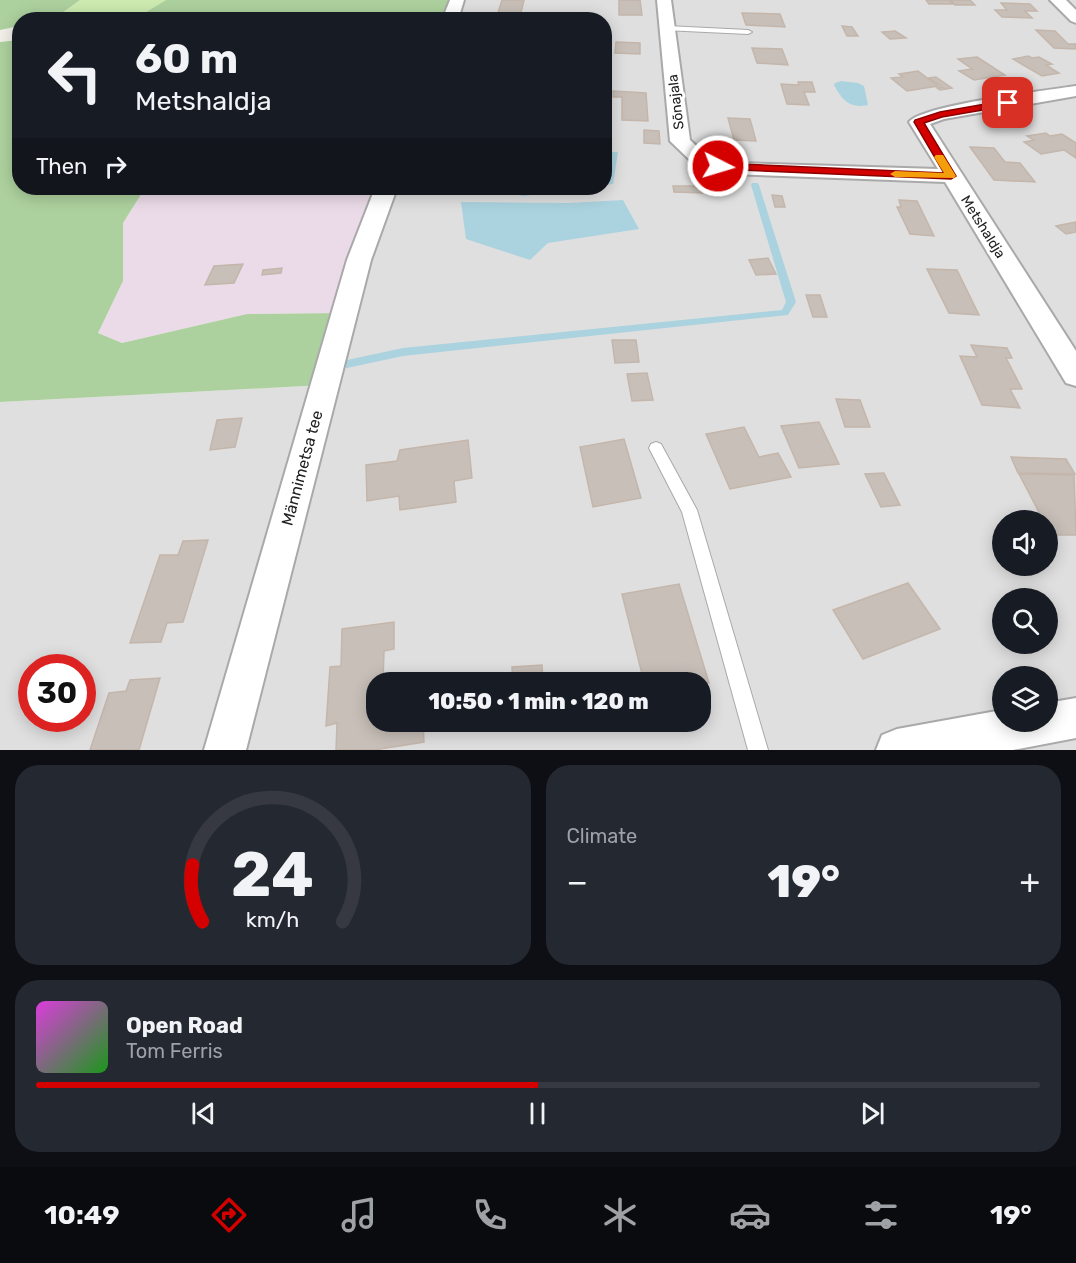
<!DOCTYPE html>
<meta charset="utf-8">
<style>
:root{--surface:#171b24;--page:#242831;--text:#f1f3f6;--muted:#9ea1a6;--line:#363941;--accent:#d40000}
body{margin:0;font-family:Rubik,sans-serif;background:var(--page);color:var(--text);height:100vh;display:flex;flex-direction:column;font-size:22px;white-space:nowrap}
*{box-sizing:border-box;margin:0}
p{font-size:20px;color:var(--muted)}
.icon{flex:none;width:33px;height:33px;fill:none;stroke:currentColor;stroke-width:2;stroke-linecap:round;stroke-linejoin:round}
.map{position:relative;height:750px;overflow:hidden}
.side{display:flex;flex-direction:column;gap:15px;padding:15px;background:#0d0f14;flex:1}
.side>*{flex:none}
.guide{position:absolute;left:12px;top:12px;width:600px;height:183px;border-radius:24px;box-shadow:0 3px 15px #0003;background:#171b24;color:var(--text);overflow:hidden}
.buttons{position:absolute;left:992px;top:510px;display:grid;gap:12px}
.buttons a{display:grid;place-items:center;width:66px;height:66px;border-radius:50%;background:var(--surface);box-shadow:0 3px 15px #0003;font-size:30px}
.speed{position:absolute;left:18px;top:654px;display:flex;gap:12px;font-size:30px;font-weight:700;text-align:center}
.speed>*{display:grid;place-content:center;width:78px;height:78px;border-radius:50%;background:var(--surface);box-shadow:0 3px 15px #0003;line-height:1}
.speed .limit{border:9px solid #d22;background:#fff;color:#111}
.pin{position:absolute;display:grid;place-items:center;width:51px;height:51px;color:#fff;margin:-26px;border-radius:12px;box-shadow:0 3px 9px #0006}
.me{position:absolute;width:66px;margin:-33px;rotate:95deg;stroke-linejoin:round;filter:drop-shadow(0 0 4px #0008)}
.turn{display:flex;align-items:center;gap:21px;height:126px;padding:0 24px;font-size:27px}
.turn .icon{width:78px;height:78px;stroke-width:2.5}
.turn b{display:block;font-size:42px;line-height:51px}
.then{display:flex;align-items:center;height:57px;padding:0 24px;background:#0003;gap:12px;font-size:22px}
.big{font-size:45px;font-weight:800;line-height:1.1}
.side .card{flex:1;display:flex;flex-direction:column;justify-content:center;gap:9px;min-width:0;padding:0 21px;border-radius:24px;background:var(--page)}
.side .dial{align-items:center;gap:0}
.dial svg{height:156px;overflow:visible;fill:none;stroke:var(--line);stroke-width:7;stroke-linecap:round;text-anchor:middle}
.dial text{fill:var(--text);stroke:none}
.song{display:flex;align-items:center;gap:18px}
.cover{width:72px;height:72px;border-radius:9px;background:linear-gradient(135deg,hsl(300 70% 55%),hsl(120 70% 35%))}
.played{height:6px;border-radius:3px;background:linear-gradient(90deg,var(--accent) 50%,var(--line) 50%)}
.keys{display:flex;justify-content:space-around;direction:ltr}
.heat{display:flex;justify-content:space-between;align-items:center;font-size:33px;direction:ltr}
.side .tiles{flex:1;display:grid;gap:15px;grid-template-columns:1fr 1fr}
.card:last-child{grid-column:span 2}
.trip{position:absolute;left:366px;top:672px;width:345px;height:60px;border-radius:24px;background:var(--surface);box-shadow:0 3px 15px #0003;font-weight:800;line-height:60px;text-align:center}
.tabs{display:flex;height:96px;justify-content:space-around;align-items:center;background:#090b0e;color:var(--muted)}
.tabs .icon{width:42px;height:42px}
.tabs .active{color:var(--accent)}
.tabs b{font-size:27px;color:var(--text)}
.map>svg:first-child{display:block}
.residential{fill:#e0dfdf;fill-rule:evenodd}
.industrial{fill:#ebdbe8}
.grass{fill:#cdebb0}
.forest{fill:#add19e}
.water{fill:#aad3df}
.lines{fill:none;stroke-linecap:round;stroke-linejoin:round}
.stream{fill:#aad3df;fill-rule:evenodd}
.building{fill:#c7bfb8;stroke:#c4b6ab;stroke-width:1.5}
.lane-casing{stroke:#a9a9a9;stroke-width:2}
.street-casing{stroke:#a9a9a9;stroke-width:4}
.lane{fill:#fff;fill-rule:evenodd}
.street{fill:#fff;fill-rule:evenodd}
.route{fill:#d40000;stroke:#8a0000;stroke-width:1.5}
.slow{fill:#f59e0b}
.labels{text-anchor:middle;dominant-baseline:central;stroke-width:6;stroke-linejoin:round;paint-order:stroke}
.far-street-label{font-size:14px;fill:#222;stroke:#fff}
.street-label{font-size:16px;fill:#222;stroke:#fff}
</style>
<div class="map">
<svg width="1076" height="750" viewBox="0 0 1076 750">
<rect width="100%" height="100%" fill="#f2efe9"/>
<!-- residential -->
<path class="residential" d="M456,0h620v750h-1076v-348l323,-17 20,-72 43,-125h218v-168l-156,-1zM1002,520h45v46h-45zM1002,598h45v46h-45zM32,668h50v50h-50zM1002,676h45v46h-45zM376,682h324v40h-324z"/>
<!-- industrial -->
<path class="industrial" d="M145,188h241l-43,125 -96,1 -125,29 -24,-10 25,-52v-58z"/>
<!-- grass -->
<path class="grass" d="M80,0h86l-22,14 6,5 -100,1 5,-2z"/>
<!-- forest -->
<g class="forest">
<path d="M0,0h80l-25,18 -35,2 -1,6 -19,4z"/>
<path d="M166,0h290l-8,20h-219v-3l-79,3 -7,-6z"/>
<path d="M19,40l1,148h125l-22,35v58l-25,52 24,10 125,-29 96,-1 -20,72 -323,17v-360z"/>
</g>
<!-- water -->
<g class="water">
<path d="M841,81l17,2 6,3 4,19c-18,4 -26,-5 -34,-20l1,-2z"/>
<path d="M604,152h14l-5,32 -8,1z"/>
<path d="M497,188h89l-63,8z"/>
<path d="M623,200l16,29 -91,14 -18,17 -64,-21 -5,-37 108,1z"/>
</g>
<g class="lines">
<!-- stream -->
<path class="stream" d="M752,183h6l1,2 37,117 -8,13 -385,41 -56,12 -4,-1 -1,-3 1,-3 4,-1 56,-12 379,-38 4,-8 -35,-117z"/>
</g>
<!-- building -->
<g class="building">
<path d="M502,0h22l-4,17 -23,-1z"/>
<path d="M619,0h21l2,15h-23z"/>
<path d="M926,0h23l4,4h-24z"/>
<path d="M950,0h20l5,5h-20z"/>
<path d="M1001,3l29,1 7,7h-12l7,7 -30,-1 -7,-7h12z"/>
<path d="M742,13l38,1 5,13 -39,-2z"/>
<path d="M842,26l10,1 6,9h-11z"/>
<path d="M1036,30l19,1 13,13h8v5l-22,-1z"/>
<path d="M895,31l11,7 -16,1 -8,-7z"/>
<path d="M616,42l24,1v11l-25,-1z"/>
<path d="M752,48l30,1 6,16 -31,-2z"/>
<path d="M1028,56l4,2 7,-1 13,7 -6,1 13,8 -17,3 -29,-17z"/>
<path d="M977,57l28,18 -31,5 -15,-9 13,-2 -14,-10z"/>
<path d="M918,71l20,15 -31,5 -16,-13 12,-1 -4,-3z"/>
<path d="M936,77l16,11 -12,2 -3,-2 5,-1 -13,-9z"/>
<path d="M798,82h14l3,10h-11l5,13 -22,-1 -6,-20 18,1z"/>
<path d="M613,91l33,2 2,28 -26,-1v-23h-9z"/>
<path d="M728,118l22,1 6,22 -22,-1z"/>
<path d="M644,130l15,1 1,13 -16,-1z"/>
<path d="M1046,133l4,3 12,-2 14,9v15l-12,-8 -23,4 -17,-12 10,-2 -7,-4z"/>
<path d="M970,147l24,1 11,14 15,1 15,19 -41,-2z"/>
<path d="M673,186h28l2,7 -29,-1z"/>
<path d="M772,195l10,1 3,11h-10z"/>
<path d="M899,200l18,1 17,35 -24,-2 -13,-27h4z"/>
<path d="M1076,222v10l-10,2 -10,-8z"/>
<path d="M768,258l8,16 -20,1 -7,-15z"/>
<path d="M243,264l-9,19 -29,2 9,-19z"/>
<path d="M282,268l-1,5 -19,2 1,-5z"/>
<path d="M927,269l30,1 22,45 -30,-2z"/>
<path d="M806,295h14l7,22h-14z"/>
<path d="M612,340h24l3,22 -24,1z"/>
<path d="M971,345l36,3 5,10h-6l16,31h-12l10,19 -38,-3 -22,-49 17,1z"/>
<path d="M647,373l6,27 -21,1 -5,-27z"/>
<path d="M836,399l24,1 10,27h-25z"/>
<path d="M242,418l-7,29 -25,3 7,-30z"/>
<path d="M819,422l20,42 -40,4 -18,-42z"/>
<path d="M744,427l15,30 19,-4 13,24 -61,12 -24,-55z"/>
<path d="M624,439l17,59 -48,9 -13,-60z"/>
<path d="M468,440l4,38 -18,3 2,21 -56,8 -1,-14 -32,5 -1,-36 31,-4 3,-11z"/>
<path d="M1011,457l55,2 9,15 -57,-1z"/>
<path d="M884,473l16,32 -19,2 -16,-33z"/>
<path d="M1019,474l55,1 2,60h-26l-3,-15h-4z"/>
<path d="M208,540l-25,82 -16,1 -6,19 -31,1 30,-88h18l5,-14z"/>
<path d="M908,583l32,46 -77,30 -30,-49z"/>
<path d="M679,584l30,99 -65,-1 -22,-88z"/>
<path d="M394,622v27l-10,2 -1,31h-7v40h47l1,20 -50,8h-38l1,-27 -11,3 4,-59 11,-1 1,-37z"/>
<path d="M542,665l1,17h-30l-1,-15z"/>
<path d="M160,678l-21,72h-49l19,-57 17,-2 4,-11z"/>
</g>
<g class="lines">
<!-- lane casing -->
<g class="lane-casing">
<g id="lane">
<path d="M667,26l81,4 4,2 -4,2 -84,-4 -1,-2z"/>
<path d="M656,442l5,2 36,66 71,240h-20l-66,-238 -33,-64 2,-4z"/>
</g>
</g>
<!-- street casing -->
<g class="street-casing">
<g id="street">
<path d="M450,0h14l-6,20h-16z"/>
<path d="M657,0h14l19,140c14,14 29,20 49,23l199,6 -29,-47c12,-17 140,-32 167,-36v10l-132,23 -14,5 146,227v35l-10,-3 -121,-201 -216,-8 -23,-5 -13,-6 -23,-22z"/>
<path d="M1050,0h16l10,10v13l-5,-2z"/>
<path d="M375,188h22l-26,72 -125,490h-42l143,-490z"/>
<path d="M1076,698v40l-63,12h-137l6,-15 15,-6 105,-19v12h45v-19z"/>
</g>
</g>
<!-- lane -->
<use href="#lane" class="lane"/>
<!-- street -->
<use href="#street" class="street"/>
</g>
<!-- route -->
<path class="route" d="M1008,100l3,1v4l-69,12 -18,6 32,53 -5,3 -233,-10 -5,-3 5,-3 226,10 -30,-51 1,-2 25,-8z"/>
<!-- slow -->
<path class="slow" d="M936,155h7l13,21 -2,2 -59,-1 -5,-3 5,-3 49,2 -10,-16z"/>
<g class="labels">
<!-- far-street labels -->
<g class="far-street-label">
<text transform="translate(676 102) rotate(-97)">Sõnajala</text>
<text transform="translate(983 227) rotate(58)">Metshaldja</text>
</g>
<!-- street labels -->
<g class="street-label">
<text transform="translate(302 468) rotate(-75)">Männimetsa tee</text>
</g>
</g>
</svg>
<div class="buttons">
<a><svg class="icon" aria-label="sound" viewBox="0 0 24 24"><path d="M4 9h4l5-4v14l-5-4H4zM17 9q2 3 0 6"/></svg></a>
<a><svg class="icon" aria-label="search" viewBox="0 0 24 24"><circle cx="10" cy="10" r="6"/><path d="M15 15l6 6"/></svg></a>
<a><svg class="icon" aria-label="layers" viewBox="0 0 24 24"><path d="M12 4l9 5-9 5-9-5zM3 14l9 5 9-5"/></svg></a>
</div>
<div class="speed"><div class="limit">30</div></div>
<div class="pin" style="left:1008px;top:103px;background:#d93025"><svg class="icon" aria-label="arrive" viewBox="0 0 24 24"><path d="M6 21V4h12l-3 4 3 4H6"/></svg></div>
<svg class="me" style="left:718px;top:166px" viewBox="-20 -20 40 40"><circle r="17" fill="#d40000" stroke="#fff" stroke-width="3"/><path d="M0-11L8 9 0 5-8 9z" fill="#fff"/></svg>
<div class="trip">10:50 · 1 min · 120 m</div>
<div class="guide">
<div class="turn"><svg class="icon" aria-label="left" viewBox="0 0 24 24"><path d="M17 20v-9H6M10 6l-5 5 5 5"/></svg><div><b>60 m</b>Metshaldja</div></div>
<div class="then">Then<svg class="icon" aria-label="right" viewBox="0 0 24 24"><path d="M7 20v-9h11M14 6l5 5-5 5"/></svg></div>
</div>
</div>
<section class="side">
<div class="tiles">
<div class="card dial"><svg viewBox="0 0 100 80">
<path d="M14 69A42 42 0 1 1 86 69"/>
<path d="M14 69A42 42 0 0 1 9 40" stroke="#d40000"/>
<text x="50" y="56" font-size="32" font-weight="700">24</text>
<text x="50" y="72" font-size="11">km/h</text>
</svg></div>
<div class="card"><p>Climate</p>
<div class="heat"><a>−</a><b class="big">19°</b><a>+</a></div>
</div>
<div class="card">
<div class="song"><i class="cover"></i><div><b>Open Road</b><p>Tom Ferris</p></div></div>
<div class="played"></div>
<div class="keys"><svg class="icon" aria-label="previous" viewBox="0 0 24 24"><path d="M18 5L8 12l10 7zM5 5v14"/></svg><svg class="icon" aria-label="pause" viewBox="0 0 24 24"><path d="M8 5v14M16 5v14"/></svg><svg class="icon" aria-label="next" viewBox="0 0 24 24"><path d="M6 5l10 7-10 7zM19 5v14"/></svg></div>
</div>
</div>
</section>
<nav class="tabs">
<b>10:49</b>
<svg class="icon active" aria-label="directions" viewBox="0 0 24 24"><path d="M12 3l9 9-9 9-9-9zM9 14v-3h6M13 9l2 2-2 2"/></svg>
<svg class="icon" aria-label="music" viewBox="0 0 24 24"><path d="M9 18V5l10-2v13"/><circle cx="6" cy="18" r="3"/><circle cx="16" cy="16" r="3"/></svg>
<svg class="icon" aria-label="phone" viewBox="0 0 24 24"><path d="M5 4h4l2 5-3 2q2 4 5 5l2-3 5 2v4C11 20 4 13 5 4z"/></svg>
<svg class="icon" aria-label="climate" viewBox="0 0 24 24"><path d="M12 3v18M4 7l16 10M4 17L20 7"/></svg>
<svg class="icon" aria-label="car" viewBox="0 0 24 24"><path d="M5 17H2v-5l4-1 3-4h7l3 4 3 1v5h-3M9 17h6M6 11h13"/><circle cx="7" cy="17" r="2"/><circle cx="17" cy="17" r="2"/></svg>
<svg class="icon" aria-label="filters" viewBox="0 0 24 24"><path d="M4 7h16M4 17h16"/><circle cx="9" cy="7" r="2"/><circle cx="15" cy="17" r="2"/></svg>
<b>19°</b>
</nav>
